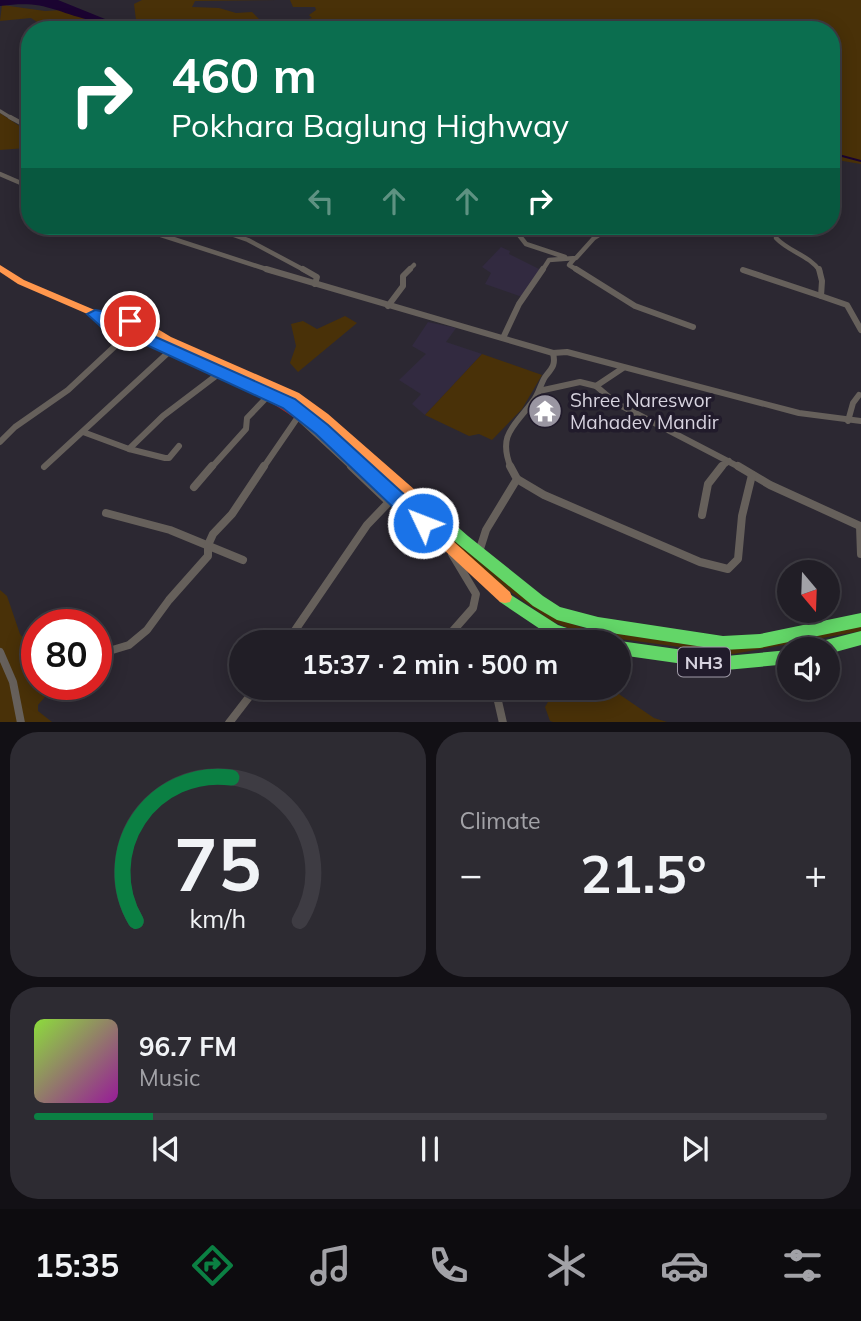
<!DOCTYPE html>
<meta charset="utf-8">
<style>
:root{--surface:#211e26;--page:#2d2b32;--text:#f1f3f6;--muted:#a2a2a7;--line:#3e3c43;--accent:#0b8043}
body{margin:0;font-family:Mulish,sans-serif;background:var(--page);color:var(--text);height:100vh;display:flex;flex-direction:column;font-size:26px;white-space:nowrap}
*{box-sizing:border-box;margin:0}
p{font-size:23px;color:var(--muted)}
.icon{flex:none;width:38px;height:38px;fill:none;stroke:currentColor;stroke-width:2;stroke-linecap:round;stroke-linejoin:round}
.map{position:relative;height:722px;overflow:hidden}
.sheet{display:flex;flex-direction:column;gap:10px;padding:10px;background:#121015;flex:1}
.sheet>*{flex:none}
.top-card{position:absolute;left:21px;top:21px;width:819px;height:214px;border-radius:28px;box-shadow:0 4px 18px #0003,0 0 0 2px var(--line);background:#0b6e4f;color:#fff;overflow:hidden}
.needle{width:46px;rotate:161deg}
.tools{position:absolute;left:777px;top:560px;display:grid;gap:14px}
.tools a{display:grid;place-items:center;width:63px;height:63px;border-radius:50%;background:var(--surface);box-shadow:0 4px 18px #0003,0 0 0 2px var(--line);font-size:35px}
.speed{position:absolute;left:21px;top:609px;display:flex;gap:14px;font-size:35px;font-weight:700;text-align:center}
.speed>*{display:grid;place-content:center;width:91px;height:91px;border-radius:50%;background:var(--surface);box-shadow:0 4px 18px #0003,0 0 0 2px var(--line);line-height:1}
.speed .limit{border:10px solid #d22;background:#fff;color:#111}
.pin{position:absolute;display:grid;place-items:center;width:60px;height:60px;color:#fff;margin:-30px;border:4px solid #fff;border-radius:50%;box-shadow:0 2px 7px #0007}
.me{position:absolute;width:77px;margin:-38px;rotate:313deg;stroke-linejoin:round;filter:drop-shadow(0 0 5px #0008)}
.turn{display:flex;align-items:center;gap:24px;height:147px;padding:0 35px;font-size:32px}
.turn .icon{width:91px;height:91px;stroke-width:2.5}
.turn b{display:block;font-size:49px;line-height:60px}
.lanes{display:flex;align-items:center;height:66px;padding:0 35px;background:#0003;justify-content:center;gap:35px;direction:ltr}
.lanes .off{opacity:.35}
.big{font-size:52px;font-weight:700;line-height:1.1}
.sheet .widget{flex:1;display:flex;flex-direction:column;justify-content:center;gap:10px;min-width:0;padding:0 24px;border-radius:28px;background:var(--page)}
.sheet .dial{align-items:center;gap:0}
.dial svg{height:182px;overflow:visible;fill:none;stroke:var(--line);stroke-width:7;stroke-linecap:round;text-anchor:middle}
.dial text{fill:var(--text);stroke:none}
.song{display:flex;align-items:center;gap:21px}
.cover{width:84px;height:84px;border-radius:10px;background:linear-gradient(135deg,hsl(90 70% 55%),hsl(300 70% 35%))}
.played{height:7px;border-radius:4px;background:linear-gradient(90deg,var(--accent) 15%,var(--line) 15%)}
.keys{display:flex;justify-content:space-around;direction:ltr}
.heat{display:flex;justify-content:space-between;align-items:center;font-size:38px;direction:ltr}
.sheet .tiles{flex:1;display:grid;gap:10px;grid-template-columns:1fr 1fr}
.widget:last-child{grid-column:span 2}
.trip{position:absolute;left:229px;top:630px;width:402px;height:70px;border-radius:35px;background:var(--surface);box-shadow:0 4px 18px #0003,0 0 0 2px var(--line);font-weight:700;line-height:70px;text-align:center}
.tab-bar{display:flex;height:112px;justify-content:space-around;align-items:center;background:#0d0c0f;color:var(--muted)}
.tab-bar .icon{width:49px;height:49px}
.tab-bar .current{color:var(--accent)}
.tab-bar b{font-size:32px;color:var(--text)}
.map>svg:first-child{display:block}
.built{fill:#322a40}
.green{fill:#493108}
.water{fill:#1b0431}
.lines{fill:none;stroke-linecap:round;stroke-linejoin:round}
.stream{stroke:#1b0431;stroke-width:2}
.street-far3{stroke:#66605b;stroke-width:3.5}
.street-far2{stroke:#66605b;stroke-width:4.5}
.street-far1{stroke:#66605b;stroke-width:6}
.street{stroke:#66605b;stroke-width:8}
.fast{fill:#63d668;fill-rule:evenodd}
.slow{fill:#ff974d;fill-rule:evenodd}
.jam{fill:#b3261e;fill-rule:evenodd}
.route{fill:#1a73e8;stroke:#114b97;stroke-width:2}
.labels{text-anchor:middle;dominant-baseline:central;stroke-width:7;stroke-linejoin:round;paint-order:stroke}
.shield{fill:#211b2b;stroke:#a09ba8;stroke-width:2}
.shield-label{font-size:18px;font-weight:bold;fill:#d6d2de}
.poi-label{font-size:19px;fill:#d6d2de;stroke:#211b2b;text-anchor:start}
</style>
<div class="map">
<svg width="861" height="723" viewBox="0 0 861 723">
<rect width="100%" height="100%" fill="#2c2832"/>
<!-- built -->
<g class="built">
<path d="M501,247l9,4 -1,3 32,16 -19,27 -37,-13 6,-11 -9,-6z"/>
<path d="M428,322l28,6 -10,14 36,12 -57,61 -13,-11 9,-10 -22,-14 27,-26 -14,-8z"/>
</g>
<!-- green -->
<g class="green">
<path d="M142,0h136l-83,1 -3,6 27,1 17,5 16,-1 8,8 37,2 15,-4 -3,-3 7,-5 -1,-3h-22l-3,-7h571v164l-30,-5v-129h-422l-5,-3 -5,3h-125l-13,-3 -9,3h-33l-34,-9 -49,-1 -2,-16z"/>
<path d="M2,5l43,6 18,-1 52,20h-56l-16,-4 -12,-8 -31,3z"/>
<path d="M0,113l30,20v23l-4,-1v-7l-26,2z"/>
<path d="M345,316l12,7 -59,49 -8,-9 6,-17 -5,-22 12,-3 14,8z"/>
<path d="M151,335l118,51 35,19 253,214 30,10 130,20 144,-23v5l-128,23 -135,-18 -28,-7 -20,-9 -50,-36 -194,-173 -25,-16z"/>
<path d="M482,354l60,21 -20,34 -30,31 -13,-6 -10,2 -44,-21z"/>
<path d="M0,590l7,6 13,38 17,21v29h19l-18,21v6l14,11h-52z"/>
<path d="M556,688h54l44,30 13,4h-114l-3,-1 -5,-14z"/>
</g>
<!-- water -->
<path class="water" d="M0,0h58l47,19h65l49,11c-17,0 -32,-5 -48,-7 -27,-3 -56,5 -82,-3 -38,-10 -46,-20 -89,-14z"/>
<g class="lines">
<!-- stream -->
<path class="stream" d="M831,153l30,8"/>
<!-- street-far3 -->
<path class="street-far3" d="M0,111l13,8"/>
<!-- street-far2 -->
<g class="street-far2">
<path d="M10,117l20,11"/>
<path d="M0,174l30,13"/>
<path d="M108,226l50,8 114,37"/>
<path d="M208,226l40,14 58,31"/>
<path d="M512,226l14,18 39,13"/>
<path d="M778,226l-2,12c13,14 33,17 44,33"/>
<path d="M574,259l-5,6 10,6"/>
<path d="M743,270l3,1"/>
<path d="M408,271l6,-6"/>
<path d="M542,271l7,-11 27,-2 18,-20 19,-12"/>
</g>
<!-- street-far1 -->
<g class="street-far1">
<path d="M266,269l287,84 14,-1 232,61 62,8"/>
<path d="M303,269l14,8 -2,7"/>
<path d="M576,269l59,37 58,21"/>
<path d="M819,269l3,12 -1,15 26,9 14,25"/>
<path d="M743,270l78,26"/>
<path d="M388,306l15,-20v-10l7,-7"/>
<path d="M503,338l16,-34 24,-35"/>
<path d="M596,386l27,-18"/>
<path d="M539,391l41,-9 16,4 20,17 125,65"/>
<path d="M298,417l55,51"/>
<path d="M848,421l5,-18 6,-8"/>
<path d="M83,432l46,17 36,9h4l10,-12"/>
<path d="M0,442l15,-15 53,-37 60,-56"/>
<path d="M129,449l34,-33 58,-44"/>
<path d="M44,467l127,-117"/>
<path d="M211,468l35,-39 1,-11 23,-24"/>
<path d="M263,468l35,-51 -3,-6"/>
<path d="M511,468c-14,-34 4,-42 22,-67 6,-7 7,-16 12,-24 7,-9 11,-12 8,-24"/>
<path d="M720,468l9,-7"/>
</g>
<!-- street -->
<g class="street">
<path d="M738,466l32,19 90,41 1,28"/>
<path d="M517,479l27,16 156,67 28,7 10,-10 4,-43 10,-41"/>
<path d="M194,487l18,-21"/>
<path d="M106,513l64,17 73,30"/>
<path d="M702,515l6,-31 14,-18"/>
<path d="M479,552l7,-22 31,-51 -7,-13"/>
<path d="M452,554l24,40 -3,14 -22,25 1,9"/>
<path d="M287,642l80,-117 22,-23 -38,-36"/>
<path d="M0,652l13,30 8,41"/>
<path d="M96,664l13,-13 20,-6 18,-15 22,-30 39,-44v-11l5,-11 19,-20 32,-48"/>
<path d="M495,688l8,35"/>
<path d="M229,723l27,-35"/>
</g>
<!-- fast -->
<g class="fast">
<path d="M411,489l4,1 53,46 75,60 17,11 38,10 125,19 37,-2 101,-21v14l-101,21 -37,2 -125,-19 -41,-11 -24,-14 -75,-62 -51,-46 -2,-4 2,-4z"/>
<path d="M505,591l53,34 36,12 2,5h-26l-21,-7 -49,-33 -2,-5 2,-5z"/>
<path d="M861,631v14l-33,9v-5h-17l2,-5 5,-2z"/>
<path d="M620,641l106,15 63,-6v14l-63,6 -106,-15v-13h-3z"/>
</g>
<!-- slow -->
<g class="slow">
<path d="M0,265l24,15 73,31 49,11 25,15 128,56 29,21 87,76 2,4 -2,4 -4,1 -4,-1 -87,-78 -29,-21 -128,-58 -24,-14 -47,-11 -74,-32 -18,-12z"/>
<path d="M345,446l4,2 161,144 2,5 -2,5 -5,1 -5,-1 -159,-148 -2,-3 2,-3z"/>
</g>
<!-- jam -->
<path class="jam" d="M97,313c11,4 22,13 33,18 19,7 38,13 56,21 60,24 114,54 163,96l2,3 -2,3 -4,2 -4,-2c-45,-39 -95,-69 -150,-92 -33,-14 -69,-22 -97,-44l-2,-2z"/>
</g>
<!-- route -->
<path class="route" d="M95,310l41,7 2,4 -2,3 -21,-1 34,11 146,65 33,26 101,92 3,6 -3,6 -6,2 -7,-2 -100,-95 -33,-26 -145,-67 -31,-9 -20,-18z"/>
<!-- icons -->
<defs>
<g id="temple-disc" transform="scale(1.75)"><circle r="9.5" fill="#9a96a2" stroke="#211b2b"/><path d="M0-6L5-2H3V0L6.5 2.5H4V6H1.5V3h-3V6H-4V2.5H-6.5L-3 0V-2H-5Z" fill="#fff"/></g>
</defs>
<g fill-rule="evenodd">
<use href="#temple-disc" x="545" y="411"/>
</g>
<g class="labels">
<!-- shield labels -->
<rect class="shield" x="678" y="647.5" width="52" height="29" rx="5"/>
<g class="shield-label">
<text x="704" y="662">NH3</text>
</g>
<!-- poi labels -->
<g class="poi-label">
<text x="570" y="400">Shree Nareswor<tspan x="570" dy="22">Mahadev Mandir</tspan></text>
</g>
</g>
</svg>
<div class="tools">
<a><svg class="needle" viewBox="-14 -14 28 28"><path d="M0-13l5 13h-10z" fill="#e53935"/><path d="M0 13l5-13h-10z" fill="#a2a2a7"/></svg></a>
<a><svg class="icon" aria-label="sound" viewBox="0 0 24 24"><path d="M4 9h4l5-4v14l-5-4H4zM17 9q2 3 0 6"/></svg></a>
</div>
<div class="speed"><div class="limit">80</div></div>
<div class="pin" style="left:130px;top:321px;background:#d93025"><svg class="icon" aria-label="arrive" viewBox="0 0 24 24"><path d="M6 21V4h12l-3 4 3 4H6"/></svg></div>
<svg class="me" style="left:423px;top:523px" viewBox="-20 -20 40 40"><circle r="17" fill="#1a73e8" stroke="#fff" stroke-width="3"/><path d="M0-11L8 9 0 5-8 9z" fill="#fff"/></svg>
<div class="trip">15:37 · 2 min · 500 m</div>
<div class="top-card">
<div class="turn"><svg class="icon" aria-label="right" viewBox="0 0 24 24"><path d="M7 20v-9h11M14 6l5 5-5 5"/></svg><div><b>460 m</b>Pokhara Baglung Highway</div></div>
<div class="lanes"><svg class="icon off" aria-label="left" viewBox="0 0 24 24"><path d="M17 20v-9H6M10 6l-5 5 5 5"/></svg><svg class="icon off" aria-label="ahead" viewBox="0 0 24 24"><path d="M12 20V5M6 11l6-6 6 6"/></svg><svg class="icon off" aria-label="ahead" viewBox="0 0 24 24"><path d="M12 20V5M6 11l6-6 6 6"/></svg><svg class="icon" aria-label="right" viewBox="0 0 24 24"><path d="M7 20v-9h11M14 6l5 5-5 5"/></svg></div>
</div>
</div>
<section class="sheet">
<div class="tiles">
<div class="widget dial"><svg viewBox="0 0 100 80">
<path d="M14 69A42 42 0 1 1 86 69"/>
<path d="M14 69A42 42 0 0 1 56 6" stroke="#0b8043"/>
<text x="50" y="56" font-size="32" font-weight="700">75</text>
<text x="50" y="72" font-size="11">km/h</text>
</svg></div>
<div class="widget"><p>Climate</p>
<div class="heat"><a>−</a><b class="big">21.5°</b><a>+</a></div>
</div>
<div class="widget">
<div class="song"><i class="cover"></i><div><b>96.7 FM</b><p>Music</p></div></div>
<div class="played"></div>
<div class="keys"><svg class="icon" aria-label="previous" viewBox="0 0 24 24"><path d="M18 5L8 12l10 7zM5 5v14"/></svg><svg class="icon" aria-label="pause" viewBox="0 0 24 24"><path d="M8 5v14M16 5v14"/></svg><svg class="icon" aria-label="next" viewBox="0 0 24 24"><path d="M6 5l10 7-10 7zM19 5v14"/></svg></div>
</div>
</div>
</section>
<nav class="tab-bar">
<b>15:35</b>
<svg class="icon current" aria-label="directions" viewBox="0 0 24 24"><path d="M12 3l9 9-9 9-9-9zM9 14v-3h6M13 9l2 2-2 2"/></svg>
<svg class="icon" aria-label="music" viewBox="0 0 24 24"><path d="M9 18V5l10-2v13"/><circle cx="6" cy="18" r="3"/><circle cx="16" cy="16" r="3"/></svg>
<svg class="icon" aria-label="phone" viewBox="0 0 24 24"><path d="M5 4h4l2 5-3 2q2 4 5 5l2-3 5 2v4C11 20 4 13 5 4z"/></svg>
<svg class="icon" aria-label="climate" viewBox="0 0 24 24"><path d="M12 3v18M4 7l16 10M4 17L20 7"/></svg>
<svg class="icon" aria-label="car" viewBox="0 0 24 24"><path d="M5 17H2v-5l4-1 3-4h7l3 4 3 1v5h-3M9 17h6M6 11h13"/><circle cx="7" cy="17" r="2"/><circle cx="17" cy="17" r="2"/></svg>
<svg class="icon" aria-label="filters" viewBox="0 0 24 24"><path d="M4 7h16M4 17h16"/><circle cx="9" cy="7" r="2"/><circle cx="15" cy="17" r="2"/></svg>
</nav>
